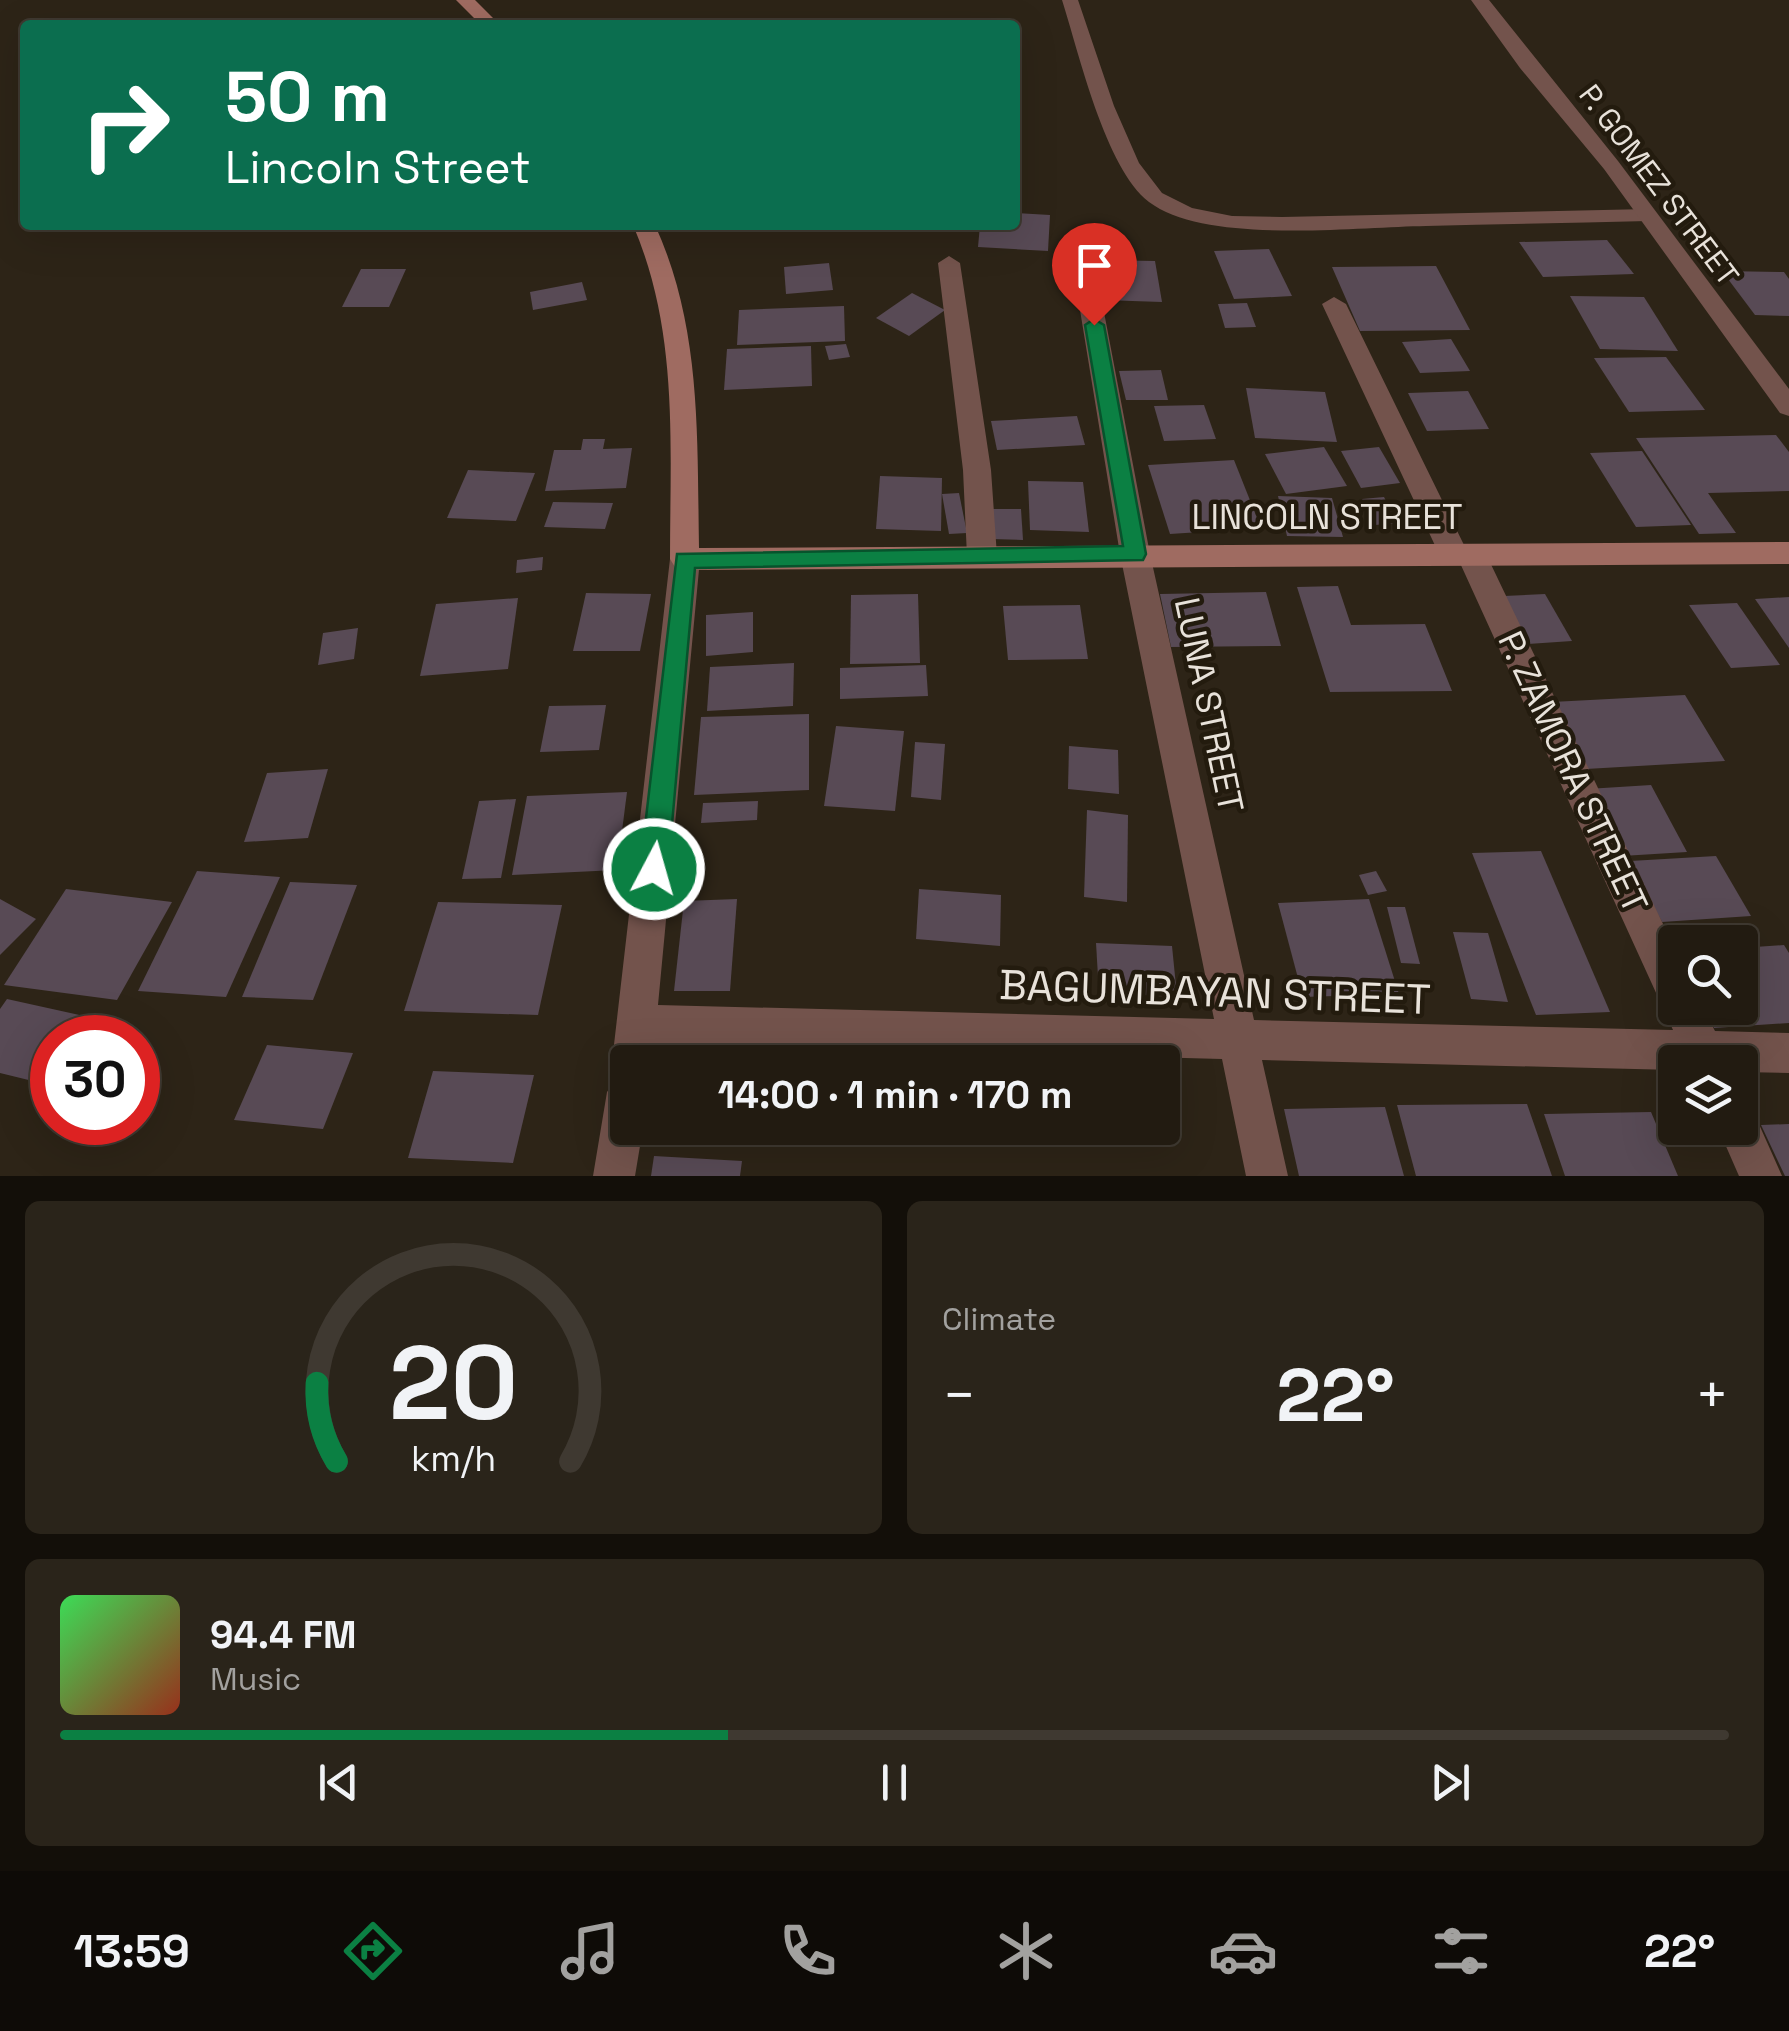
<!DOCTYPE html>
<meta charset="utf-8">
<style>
:root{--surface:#221b11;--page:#2a241a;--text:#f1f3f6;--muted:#a2a19f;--line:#3f3931;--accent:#0b8043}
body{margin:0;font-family:"Space Grotesk",sans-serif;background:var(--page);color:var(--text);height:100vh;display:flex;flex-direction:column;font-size:38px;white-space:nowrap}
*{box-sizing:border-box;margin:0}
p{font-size:32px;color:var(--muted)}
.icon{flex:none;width:55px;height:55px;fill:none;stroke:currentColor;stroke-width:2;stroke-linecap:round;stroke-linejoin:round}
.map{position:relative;height:1176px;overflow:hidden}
.details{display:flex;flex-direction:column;gap:25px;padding:25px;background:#130f09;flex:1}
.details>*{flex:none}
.guide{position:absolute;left:20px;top:20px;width:1000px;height:210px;border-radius:10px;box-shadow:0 10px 40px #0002,0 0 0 2px var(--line);background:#0b6e4f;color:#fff;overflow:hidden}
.fabs{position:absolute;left:1658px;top:925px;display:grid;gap:20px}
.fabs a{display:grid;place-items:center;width:100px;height:100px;border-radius:10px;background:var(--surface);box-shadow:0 10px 40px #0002,0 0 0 2px var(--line);font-size:50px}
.speed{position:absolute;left:30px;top:1015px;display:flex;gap:20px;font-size:50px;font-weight:700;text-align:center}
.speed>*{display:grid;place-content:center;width:130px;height:130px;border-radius:50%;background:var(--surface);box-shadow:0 10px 40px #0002,0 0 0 2px var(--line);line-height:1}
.speed .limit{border:15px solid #d22;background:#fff;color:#111}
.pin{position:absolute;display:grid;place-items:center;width:85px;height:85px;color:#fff;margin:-102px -42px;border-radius:50% 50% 50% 0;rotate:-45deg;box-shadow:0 0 10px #0007}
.pin .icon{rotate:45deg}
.me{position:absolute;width:110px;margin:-55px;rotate:6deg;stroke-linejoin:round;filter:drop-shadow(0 0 8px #0008)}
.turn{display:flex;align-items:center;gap:35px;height:210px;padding:0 40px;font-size:45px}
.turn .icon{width:130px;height:130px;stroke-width:2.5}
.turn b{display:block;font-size:70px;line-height:85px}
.big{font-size:75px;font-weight:800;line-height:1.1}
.details .card{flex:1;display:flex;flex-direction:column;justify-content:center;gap:15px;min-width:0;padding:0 35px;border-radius:15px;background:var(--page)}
.details .dial{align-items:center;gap:0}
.dial svg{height:260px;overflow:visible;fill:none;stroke:var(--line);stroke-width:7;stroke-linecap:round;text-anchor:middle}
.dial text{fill:var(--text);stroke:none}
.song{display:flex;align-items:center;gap:30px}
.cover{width:120px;height:120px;border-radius:15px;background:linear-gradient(135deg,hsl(130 70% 55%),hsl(10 70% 35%))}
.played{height:10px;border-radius:5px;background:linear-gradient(90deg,var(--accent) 40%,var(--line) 40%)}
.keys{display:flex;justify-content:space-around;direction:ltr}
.heat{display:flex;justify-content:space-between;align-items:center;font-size:55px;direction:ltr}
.details .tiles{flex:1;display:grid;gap:25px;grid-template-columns:1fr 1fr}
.card:last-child{grid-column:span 2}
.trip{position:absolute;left:610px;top:1045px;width:570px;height:100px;border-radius:10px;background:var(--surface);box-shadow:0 10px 40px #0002,0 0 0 2px var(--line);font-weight:800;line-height:100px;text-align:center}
.tab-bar{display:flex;height:160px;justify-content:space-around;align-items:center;background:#0e0b07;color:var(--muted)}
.tab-bar .icon{width:70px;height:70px}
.tab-bar .selected{color:var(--accent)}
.tab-bar b{font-size:45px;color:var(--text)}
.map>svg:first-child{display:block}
.building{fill:#584a55}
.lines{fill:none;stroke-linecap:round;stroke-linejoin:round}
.lane{fill:#73534c;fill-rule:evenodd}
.street{fill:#73534c;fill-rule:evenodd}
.secondary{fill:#9f6b61;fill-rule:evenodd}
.route{fill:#0b8043;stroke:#07532c;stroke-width:2.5}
.labels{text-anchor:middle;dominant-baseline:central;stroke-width:9;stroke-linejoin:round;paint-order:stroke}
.far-street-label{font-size:30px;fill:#e8e2da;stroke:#231b0e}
.street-label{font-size:35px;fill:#e8e2da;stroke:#231b0e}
.near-street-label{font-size:42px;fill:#e8e2da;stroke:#231b0e}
</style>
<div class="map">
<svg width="1789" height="1176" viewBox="0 0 1789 1176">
<rect width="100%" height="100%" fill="#2d2417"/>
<!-- building -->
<g class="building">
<path d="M1015,213l35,2 -2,36 -70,-4 2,-22h35z"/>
<path d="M1607,240l27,34 -91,3 -24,-35z"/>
<path d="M1269,249l23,47 -58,3 -20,-48z"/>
<path d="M1098,260l57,1 7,41 -60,-2z"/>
<path d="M829,263l4,27 -47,4 -2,-27z"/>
<path d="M1436,266l34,64 -110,1 -28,-64z"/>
<path d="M361,269h45l-17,38h-47z"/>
<path d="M1722,271l62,1 5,7v37l-34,-1z"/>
<path d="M582,282l5,18 -54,10 -3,-18z"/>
<path d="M912,293l33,17 -36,26 -33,-18z"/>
<path d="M1570,296l74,1 34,54 -78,-2z"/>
<path d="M1247,303l9,24 -31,1 -7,-24z"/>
<path d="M844,306l1,35 -108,4 2,-35z"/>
<path d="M1451,339l19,32 -50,2 -18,-31z"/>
<path d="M846,344l4,13 -21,3 -4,-14z"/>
<path d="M811,346l1,40 -88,4 3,-41z"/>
<path d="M1666,357l39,53 -76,2 -35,-54z"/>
<path d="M1161,370l7,30h-42l-7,-29z"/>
<path d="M1246,388l79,4 12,50 -82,-4z"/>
<path d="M1468,391l21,38 -62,2 -19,-38z"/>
<path d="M1204,405l12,34 -52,2 -10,-35z"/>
<path d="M1077,416l8,29 -88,5 -6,-29z"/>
<path d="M1776,435l13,17v39l-81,2 28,40 -37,1 -63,-96z"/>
<path d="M583,439h22l-2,10 29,-1 -6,40 -81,3 9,-41h27z"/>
<path d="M1324,447l23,39 -61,8 -21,-40z"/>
<path d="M1379,447l21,36 -39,5 -20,-37z"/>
<path d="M1642,451l49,74 -55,2 -46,-74z"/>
<path d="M1234,460l27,68 -91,6 -22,-69z"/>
<path d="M468,470l67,3 -19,48 -69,-3z"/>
<path d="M880,476l62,2 -1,53 -65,-2z"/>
<path d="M1028,481l55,1 6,50 -59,-2z"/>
<path d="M959,493l8,40 -18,1 -7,-40z"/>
<path d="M1278,496l54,2 11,39 -56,-1z"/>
<path d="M1384,497l13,26 -22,2 -13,-26z"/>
<path d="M553,502l60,1 -8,26 -61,-2z"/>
<path d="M990,509h31l2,31 -32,-1z"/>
<path d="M543,557l-1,13 -26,3 1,-13z"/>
<path d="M1338,586l13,39 74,-1 27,67 -122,1 -33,-105z"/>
<path d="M1266,592l15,54 -110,1 -11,-53z"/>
<path d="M586,593l65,1 -11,57h-67z"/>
<path d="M918,594l2,69 -70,1 1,-69z"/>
<path d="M1545,594l27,47 -44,3 -24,-48z"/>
<path d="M1789,597v51l-34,-49z"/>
<path d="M518,598l-10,71 -88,7 16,-72z"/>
<path d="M1737,603l43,62 -49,3 -42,-63z"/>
<path d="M1080,605l8,54 -80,1 -5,-54z"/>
<path d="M753,612v40l-47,4v-41z"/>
<path d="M358,628l-4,31 -36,6 5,-32z"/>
<path d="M794,663l-1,43 -86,5 3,-44z"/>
<path d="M926,665l2,31 -88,3v-31z"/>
<path d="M1685,695l40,66 -139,8 -34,-67z"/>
<path d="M606,705l-7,45 -59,2 9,-46z"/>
<path d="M809,714v76l-115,5 7,-78z"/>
<path d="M836,726l68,5 -9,80 -71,-5z"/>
<path d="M915,742l30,2 -4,56 -30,-3z"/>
<path d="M1069,746l49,4 1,44 -51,-5z"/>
<path d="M328,769l-20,69 -64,4 23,-69z"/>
<path d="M1651,785l36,67 -65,4 -35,-67z"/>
<path d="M627,792l-10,78 -105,5 15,-79z"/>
<path d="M516,799l-15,79 -39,1 17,-78z"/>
<path d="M758,801l-1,19 -56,3 2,-20z"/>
<path d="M1087,810l41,5 -1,87 -43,-5z"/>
<path d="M1541,851l69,161 -74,3 -64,-162z"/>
<path d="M1716,856l35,60 -89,6 -32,-61z"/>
<path d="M197,871l83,6 -54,120 -88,-6z"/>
<path d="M1376,871l11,20 -19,4 -9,-20z"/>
<path d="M290,882l67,3 -44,115 -71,-3z"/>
<path d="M66,889l106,13 -55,98 -113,-15z"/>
<path d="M919,889l82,6 -1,51 -84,-7z"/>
<path d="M0,899l36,20 -36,36z"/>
<path d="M737,899l-7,92h-56l10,-90z"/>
<path d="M1369,899l30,95 -96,3 -25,-94z"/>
<path d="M438,902l124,3 -24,110 -134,-4z"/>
<path d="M1387,907h18l15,57 -19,-1z"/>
<path d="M1453,932l35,1 20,69 -37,-3z"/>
<path d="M1096,943l76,3 5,50 -78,-3z"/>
<path d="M1784,945l5,8v70l-75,5 -11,-20h37v-60z"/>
<path d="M7,999l86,19 -13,20h-28v41l-3,6 -49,-12v-64z"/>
<path d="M267,1045l86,8 -30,76 -89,-9z"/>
<path d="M433,1071l101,4 -21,88 -105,-5z"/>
<path d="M1527,1104l25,72h-136l-19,-71z"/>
<path d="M1385,1107l19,69h-105l-15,-67z"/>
<path d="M1651,1112l27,64h-113l-21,-62z"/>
<path d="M1789,1124v52h-4l-24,-51z"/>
<path d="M675,1128h80l-1,8z"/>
<path d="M654,1156l88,5 -2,15h-89z"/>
</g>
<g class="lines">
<!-- lane -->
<path class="lane" d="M1062,0h16l36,106 25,57 23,30 30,15 40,8 50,1 366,-8 10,6 -10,6c-74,2 -148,3 -222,5 -71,1 -220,19 -277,-24 -44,-34 -70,-149 -87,-202z"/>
<!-- street -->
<g class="street">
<path d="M1471,0h18l129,161 171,228v27l-9,-3 -176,-244 -84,-101z"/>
<path d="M1081,242l11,7 58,305 104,466 419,10 -213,-467 -16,-1 -5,-8 -117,-250 12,-7 12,7 118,241 17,1 5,8 189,395v59h28l12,23 74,2v40l-49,-1v-10h-65v8l-413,-10 26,116h-42l-24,-117 -568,-15 -2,18h-24v66h15l-8,48h-42l14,-84 11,-16 -6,-14 58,-503 5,-8 10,-3 10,3 5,8 -42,446 556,14 -94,-465 -50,-305z"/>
<path d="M949,256l11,7 31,207 6,86 -5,8 -10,3 -10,-3 -5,-8 -4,-86 -25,-207z"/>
<path d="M1740,1107l14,6 28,63h-43l-21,-48h22z"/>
</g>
<!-- secondary -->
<g class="secondary">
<path d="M456,0h19l25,25h-19z"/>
<path d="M633,225h22c47,103 42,212 44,323l1090,-6v22l-1104,6 -10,-3 -5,-8c0,-114 9,-227 -37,-334z"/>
</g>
</g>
<!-- route -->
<path class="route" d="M1094,319l10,6 42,229 -3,6 -448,8 -27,301 -4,9 -10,4 -10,-4 -4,-9 37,-315 446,-8 -38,-221z"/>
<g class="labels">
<!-- far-street labels -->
<g class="far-street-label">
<text transform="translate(1659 185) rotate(53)">P. GOMEZ STREET</text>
</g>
<!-- street labels -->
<g class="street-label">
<text x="1327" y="517">LINCOLN STREET</text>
<text transform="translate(1209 705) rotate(78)">LUNA STREET</text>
<text transform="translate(1573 772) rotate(65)">P. ZAMORA STREET</text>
</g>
<!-- near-street labels -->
<g class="near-street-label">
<text transform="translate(1215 992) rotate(2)">BAGUMBAYAN STREET</text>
</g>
</g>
</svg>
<div class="fabs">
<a><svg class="icon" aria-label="search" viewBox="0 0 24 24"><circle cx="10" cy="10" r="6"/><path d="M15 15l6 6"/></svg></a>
<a><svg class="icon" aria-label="layers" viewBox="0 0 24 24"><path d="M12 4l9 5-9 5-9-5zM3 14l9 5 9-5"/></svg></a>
</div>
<div class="speed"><div class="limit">30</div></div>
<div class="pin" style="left:1094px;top:325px;background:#d93025"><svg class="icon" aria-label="arrive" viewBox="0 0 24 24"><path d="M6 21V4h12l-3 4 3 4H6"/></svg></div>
<svg class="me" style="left:654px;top:869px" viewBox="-20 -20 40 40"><circle r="17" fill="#0b8043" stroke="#fff" stroke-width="3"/><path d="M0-11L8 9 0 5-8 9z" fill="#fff"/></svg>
<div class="trip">14:00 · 1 min · 170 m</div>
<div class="guide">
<div class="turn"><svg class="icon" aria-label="right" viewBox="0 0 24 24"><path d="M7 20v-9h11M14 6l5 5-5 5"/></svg><div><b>50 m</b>Lincoln Street</div></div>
</div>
</div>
<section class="details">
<div class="tiles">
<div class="card dial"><svg viewBox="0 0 100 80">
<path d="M14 69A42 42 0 1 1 86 69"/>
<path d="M14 69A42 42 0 0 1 8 45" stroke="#0b8043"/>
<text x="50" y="56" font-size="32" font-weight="700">20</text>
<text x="50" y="72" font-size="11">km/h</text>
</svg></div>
<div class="card"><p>Climate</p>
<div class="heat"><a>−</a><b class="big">22°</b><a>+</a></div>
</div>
<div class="card">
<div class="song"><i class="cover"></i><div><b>94.4 FM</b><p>Music</p></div></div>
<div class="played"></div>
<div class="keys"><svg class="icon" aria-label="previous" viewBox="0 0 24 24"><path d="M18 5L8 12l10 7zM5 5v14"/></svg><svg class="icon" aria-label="pause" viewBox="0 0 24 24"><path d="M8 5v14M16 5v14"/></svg><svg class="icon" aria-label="next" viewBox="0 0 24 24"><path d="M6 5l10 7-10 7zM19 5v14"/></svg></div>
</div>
</div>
</section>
<nav class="tab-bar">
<b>13:59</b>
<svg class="icon selected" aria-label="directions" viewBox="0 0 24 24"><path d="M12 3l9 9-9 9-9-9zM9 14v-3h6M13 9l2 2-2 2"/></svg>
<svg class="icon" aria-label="music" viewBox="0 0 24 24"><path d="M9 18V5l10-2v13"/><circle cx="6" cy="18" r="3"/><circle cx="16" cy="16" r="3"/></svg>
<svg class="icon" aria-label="phone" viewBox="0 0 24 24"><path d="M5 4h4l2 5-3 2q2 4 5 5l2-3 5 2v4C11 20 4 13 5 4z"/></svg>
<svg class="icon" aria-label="climate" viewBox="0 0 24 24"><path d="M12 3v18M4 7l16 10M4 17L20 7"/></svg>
<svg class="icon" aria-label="car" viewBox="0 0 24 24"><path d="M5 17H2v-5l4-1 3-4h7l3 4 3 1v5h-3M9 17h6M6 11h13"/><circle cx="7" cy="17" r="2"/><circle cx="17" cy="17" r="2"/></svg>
<svg class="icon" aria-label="filters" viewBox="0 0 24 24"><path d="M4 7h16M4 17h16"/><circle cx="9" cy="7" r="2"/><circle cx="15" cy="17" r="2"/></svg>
<b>22°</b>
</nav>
